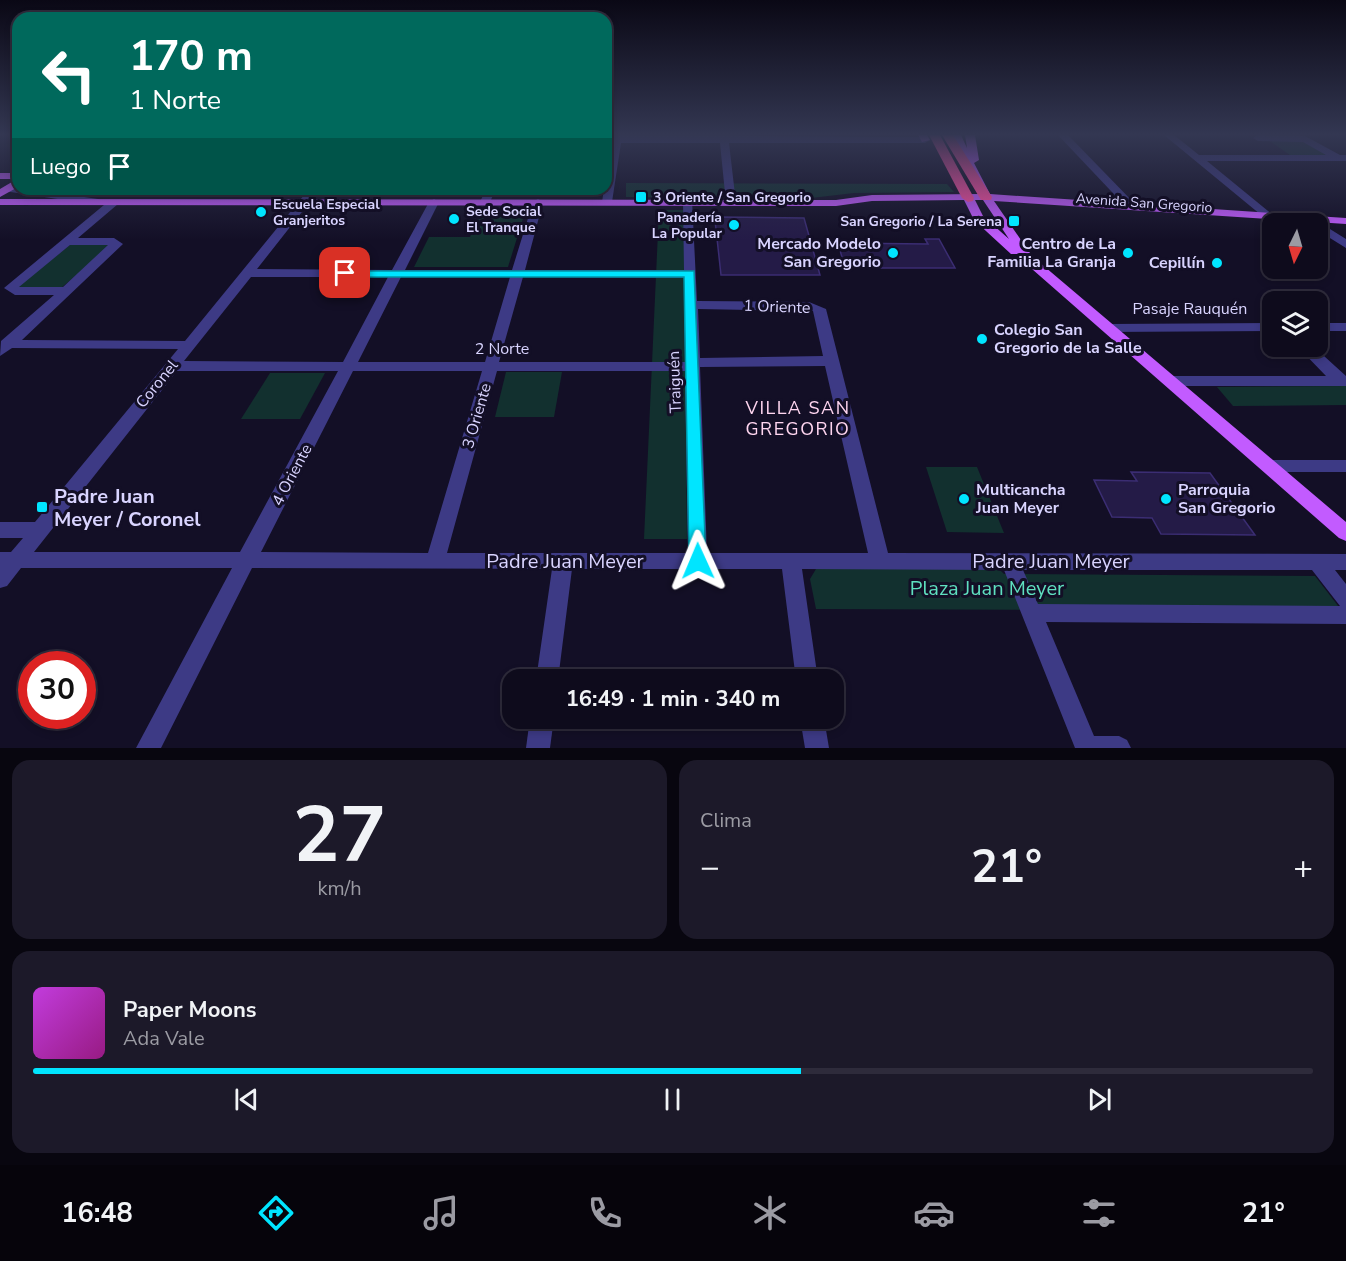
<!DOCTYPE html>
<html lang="es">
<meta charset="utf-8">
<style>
:root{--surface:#0e0b1c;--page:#1c1929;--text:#f1f3f6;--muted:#9b9ba3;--line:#2e2b3b;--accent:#00e5ff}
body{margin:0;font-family:"Nunito Sans",sans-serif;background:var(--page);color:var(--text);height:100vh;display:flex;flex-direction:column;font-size:22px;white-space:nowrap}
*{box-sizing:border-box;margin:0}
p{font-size:20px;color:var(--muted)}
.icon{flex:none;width:33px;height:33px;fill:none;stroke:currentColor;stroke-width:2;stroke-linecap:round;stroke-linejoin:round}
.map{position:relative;height:748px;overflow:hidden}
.details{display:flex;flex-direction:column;gap:12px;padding:12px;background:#08060f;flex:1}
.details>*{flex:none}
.guide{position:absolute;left:12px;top:12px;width:600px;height:183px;border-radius:18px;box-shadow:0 3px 9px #0003,0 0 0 2px var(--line);background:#00695c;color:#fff;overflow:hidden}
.needle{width:39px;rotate:185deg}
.fabs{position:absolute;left:1262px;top:213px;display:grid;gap:12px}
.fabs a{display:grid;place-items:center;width:66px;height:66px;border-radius:12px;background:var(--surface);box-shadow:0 3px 9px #0003,0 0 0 2px var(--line);font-size:30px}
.speed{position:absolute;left:18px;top:651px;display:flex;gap:12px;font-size:30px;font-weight:700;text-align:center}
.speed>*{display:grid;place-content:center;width:78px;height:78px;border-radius:50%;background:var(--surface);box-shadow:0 3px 9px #0003,0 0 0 2px var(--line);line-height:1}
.speed .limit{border:9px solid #d22;background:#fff;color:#111}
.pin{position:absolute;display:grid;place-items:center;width:51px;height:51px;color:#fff;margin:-26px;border-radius:12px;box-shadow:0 3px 9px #0006}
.me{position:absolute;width:66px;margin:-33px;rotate:359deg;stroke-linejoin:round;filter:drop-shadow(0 0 4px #0008)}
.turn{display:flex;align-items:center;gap:21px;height:126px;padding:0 18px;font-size:27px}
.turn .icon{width:78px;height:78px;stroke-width:2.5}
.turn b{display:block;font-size:42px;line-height:51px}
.then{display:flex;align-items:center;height:57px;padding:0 18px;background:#0003;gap:12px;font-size:22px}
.big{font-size:45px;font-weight:700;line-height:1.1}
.details .card{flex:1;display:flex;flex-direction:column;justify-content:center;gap:9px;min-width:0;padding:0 21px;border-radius:18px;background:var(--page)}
.details .dial{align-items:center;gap:0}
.dial b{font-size:78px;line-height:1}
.song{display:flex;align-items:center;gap:18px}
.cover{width:72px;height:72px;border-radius:9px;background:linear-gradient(135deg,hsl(290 70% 55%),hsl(310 70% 35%))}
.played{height:6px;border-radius:3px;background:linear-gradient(90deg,var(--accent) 60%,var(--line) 60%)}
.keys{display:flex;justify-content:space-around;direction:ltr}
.heat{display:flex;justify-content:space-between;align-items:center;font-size:33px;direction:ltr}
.details .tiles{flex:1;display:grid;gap:12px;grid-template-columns:1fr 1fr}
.card:last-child{grid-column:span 2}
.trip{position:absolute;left:502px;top:669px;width:342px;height:60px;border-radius:18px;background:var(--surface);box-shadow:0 3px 9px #0003,0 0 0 2px var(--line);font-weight:700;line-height:60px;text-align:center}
.menu{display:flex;height:96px;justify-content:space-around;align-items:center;background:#06040b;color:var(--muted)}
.menu .icon{width:42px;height:42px}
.menu .current{color:var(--accent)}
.menu b{font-size:27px;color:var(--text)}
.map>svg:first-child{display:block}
.green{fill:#12302f}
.building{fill:#241b47;stroke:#3b2d73;stroke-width:1.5}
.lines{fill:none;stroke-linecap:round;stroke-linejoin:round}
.minor{fill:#3d3a85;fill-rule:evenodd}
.major{fill:#c25bff;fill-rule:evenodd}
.highway{fill:#ff4fa3;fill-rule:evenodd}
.route{fill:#00e5ff;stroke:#0095a6;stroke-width:1.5}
.poi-dot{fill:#00e5ff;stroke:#130f26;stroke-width:2}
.labels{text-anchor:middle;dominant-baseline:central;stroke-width:6;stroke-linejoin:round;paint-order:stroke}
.far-poi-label{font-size:14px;font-weight:bold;fill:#d9d4ff;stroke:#130f26;text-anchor:start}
.far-street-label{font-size:14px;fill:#d9d4ff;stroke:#130f26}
.poi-label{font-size:16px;font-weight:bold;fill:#d9d4ff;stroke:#130f26;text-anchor:end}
.street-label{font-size:16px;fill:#d9d4ff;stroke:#130f26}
.neighbourhood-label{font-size:18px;letter-spacing:1.5px;fill:#ffd6f0;stroke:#130f26}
.near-poi-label{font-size:20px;font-weight:bold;fill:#d9d4ff;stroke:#130f26;text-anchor:start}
.near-street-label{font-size:20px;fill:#d9d4ff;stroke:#130f26}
.near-park-label{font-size:20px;fill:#5fe0c0;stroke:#130f26}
</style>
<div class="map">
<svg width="1346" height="748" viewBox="0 0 1346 748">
<rect width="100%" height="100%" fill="#130f26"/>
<!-- green -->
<g class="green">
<path d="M1268,140h36l24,15h-38z"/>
<path d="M626,183l321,1 7,8 -100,1 -43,5 -185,-1z"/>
<path d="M123,189h125l-6,6h-123z"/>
<path d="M481,209h45l-18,58h-94l15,-30h41z"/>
<path d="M659,210h25l3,329h-43z"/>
<path d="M70,245h42l-51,43h-45z"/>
<path d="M506,372h56l-8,45h-59z"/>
<path d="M270,373h55l-25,46h-59z"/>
<path d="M1346,386v19l-113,1 -16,-19z"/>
<path d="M926,467h51l27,66 -57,-1z"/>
<path d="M997,567l7,7 311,2 27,35 -526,-2 -6,-30 6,-10z"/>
</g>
<!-- building -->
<g class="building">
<path d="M721,217l83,1 16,57h-99l-6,-55z"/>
<path d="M925,239h14l16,29h-110l-7,-25 90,1z"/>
<path d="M1131,472l79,1 45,62 -94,-1 -9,-16 -40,-1 -18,-37 43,1z"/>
</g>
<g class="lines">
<!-- minor -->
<g class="minor">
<path d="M612,135l313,2 5,3 -5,3h-196l7,60 -5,3 -5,-3 -6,-60h-99l-9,59 -5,3 -5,-3 2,-13h2z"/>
<path d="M1058,135h10l68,70v4h-8z"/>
<path d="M1164,135h10l25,20h127l-23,-13 -45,-1 -5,-3 4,-3 48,1 35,19h6v6h-139l77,63h-12z"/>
<path d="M8,186l90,13 5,3 -5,3 -94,-14v-4z"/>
<path d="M309,189h11l-63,80 135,1 37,-68 5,-3 5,3 -34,68h107l21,-68 5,-3 5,3 -18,68h159l-1,-68 9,-2 5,101 112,1 17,7 62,244 458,1v16h-11l11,14v40l-300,-2 48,114h25l8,4 4,8h-56l-71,-178 -202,-1 16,111h-22l-14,-111h-210l-14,111h-22l16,-111 -300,-1 -91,180h-25l96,-180h-211l-14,18 -7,2v-36h11l12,-14h-23v-16h35l143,-173 -166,-1 -12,8 1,-15 53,-46h-39l-11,-7 106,-88h8v4l-40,34h36l9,6 -101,96 163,1zM70,245h38l-45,42h-44zM251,277h137l-45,85 -159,-1zM401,277h109l-25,85h-127zM523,277l161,1 1,84h-186zM698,309l115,2 10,45 -123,2zM825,366l43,187h-161l-7,-186zM177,371h161l-98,181h-206zM353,371h129l-54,182 -167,-1zM497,371h188l3,182h-241zM1023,570h289l28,36 -302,-2z"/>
<path d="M486,189h10l-7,15 -4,1 -5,-3z"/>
<path d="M1309,216l37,23v9l-29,-18v-6l-12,-3v-4z"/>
<path d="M1272,323v8l-165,1 -7,-4 7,-4z"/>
<rect x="1317" y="323" width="29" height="8"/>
<path d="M1297,346h16l33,30v10h-176l-8,-5 8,-5h156z"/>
<path d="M1269,460h77v12h-77l-6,-2 -3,-4 3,-4z"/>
<path d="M530,718h24l-4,30h-24z"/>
<path d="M800,718h24l5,30h-24z"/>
</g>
<!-- major -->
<g class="major">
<path d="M918,135h9l3,5 -8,2z"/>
<path d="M952,135h9l6,13 -2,-13h10l4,25 -5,3 16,31 356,24v6l-352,-23 38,55 314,266v19l-7,-3 -315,-276 -6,-8h-7l-37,-34 -10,-20 -92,1 -36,5 -836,-1v-6l836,1 36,-5 107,-1zM975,200h8l26,39 -26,-23z"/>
<path d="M0,173h18v14l-18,10v-8l17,-10h-17z"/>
</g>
<!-- highway -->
<g class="highway">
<path d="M929,135h11l34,63 -1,3 -5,1 -6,-4z"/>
<path d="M942,135h11l39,62 -1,3h-10z"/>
</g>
</g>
<!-- sky -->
<linearGradient id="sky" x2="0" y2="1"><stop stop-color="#0a0815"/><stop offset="0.56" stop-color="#333752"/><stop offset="1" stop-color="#333752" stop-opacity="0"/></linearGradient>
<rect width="1346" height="240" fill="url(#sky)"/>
<!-- route -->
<path class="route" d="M341,271h353l12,290 -2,5 -6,2 -7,-2 -2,-5 -5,-284h-339l-5,-4z"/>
<!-- markers -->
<g class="poi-dot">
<rect x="635" y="191" width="12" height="12" rx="3"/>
<circle cx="261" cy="212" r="6"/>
<circle cx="454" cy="219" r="6"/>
<rect x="1008" y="215" width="12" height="12" rx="3"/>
<circle cx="734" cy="225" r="6"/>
<circle cx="893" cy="253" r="6"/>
<circle cx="1128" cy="253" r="6"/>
<circle cx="1217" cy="263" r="6"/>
<circle cx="982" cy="339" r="6"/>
<circle cx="964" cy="499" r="6"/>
<circle cx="1166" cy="499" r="6"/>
<rect x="36" y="501" width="12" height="12" rx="3"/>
</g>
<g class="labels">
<!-- far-poi labels -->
<g class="far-poi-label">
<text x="653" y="197">3 Oriente / San Gregorio</text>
<text x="273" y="204">Escuela Especial<tspan x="273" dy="16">Granjeritos</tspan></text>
<text x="466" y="211">Sede Social<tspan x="466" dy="16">El Tranque</tspan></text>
<text x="722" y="217" text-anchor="end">Panadería<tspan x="722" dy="16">La Popular</tspan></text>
<text x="1002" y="221" text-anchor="end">San Gregorio / La Serena</text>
</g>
<!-- far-street labels -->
<g class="far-street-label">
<text transform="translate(1144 203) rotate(4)">Avenida San Gregorio</text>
</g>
<!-- poi labels -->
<g class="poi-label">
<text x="881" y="244">Mercado Modelo<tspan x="881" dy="18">San Gregorio</tspan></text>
<text x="1116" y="244">Centro de La<tspan x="1116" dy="18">Familia La Granja</tspan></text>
<text x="1205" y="263">Cepillín</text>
<text x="994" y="330" text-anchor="start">Colegio San<tspan x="994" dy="18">Gregorio de la Salle</tspan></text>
<text x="976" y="490" text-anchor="start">Multicancha<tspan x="976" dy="18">Juan Meyer</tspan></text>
<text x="1178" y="490" text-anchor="start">Parroquia<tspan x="1178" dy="18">San Gregorio</tspan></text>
</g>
<!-- street labels -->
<g class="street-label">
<text transform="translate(777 307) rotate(2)">1 Oriente</text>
<text x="1190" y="309">Pasaje Rauquén</text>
<text x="502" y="349">2 Norte</text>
<text transform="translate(675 382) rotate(-92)">Traiguén</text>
<text transform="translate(157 384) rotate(-51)">Coronel</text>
<text transform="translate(477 416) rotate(-74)">3 Oriente</text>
<text transform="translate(292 475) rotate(-62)">4 Oriente</text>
</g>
<!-- neighbourhood labels -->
<g class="neighbourhood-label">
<text x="798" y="408">VILLA SAN<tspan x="798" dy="21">GREGORIO</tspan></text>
</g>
<!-- near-poi labels -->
<g class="near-poi-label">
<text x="54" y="496">Padre Juan<tspan x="54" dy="23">Meyer / Coronel</tspan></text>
</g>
<!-- near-street labels -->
<g class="near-street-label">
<text x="565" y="561">Padre Juan Meyer</text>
<text x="1051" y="561">Padre Juan Meyer</text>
</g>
<!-- near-park labels -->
<g class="near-park-label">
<text x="987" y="588">Plaza Juan Meyer</text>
</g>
</g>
</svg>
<div class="fabs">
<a><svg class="needle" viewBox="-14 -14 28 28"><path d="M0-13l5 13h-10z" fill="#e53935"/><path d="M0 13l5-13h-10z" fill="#9b9ba3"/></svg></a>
<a><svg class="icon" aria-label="layers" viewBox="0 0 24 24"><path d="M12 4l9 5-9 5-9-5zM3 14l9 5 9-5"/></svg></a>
</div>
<div class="speed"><div class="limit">30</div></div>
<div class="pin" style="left:345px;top:273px;background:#d93025"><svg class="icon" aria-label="arrive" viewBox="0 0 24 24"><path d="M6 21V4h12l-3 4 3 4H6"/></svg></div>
<svg class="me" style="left:698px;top:561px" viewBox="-20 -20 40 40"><path d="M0-17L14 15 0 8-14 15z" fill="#00e5ff" stroke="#fff" stroke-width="4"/></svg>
<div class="trip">16:49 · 1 min · 340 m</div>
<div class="guide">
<div class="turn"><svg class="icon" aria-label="left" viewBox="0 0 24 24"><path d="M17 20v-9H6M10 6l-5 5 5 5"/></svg><div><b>170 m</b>1 Norte</div></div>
<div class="then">Luego<svg class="icon" aria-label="arrive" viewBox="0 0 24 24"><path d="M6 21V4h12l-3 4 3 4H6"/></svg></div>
</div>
</div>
<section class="details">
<div class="tiles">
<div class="card dial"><b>27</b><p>km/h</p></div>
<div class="card"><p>Clima</p>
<div class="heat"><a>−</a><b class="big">21°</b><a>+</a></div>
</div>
<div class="card">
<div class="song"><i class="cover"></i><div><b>Paper Moons</b><p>Ada Vale</p></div></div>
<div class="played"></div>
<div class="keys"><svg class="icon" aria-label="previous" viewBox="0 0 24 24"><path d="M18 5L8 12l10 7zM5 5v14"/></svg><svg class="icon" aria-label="pause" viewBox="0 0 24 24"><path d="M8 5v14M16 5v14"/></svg><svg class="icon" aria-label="next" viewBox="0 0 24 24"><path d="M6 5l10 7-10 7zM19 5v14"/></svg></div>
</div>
</div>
</section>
<nav class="menu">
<b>16:48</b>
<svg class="icon current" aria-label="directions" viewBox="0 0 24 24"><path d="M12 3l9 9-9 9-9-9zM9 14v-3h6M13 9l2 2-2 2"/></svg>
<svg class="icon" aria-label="music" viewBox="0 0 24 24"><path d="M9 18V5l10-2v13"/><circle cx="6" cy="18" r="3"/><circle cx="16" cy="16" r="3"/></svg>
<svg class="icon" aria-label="phone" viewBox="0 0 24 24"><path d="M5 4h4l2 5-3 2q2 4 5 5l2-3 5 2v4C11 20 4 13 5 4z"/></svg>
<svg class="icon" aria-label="climate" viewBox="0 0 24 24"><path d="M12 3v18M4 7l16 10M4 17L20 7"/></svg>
<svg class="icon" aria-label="car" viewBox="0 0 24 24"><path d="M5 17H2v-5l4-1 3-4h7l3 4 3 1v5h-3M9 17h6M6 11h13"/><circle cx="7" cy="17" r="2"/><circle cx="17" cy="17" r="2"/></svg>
<svg class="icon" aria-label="filters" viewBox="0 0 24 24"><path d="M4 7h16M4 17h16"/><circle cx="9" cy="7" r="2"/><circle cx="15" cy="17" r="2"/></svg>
<b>21°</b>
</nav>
